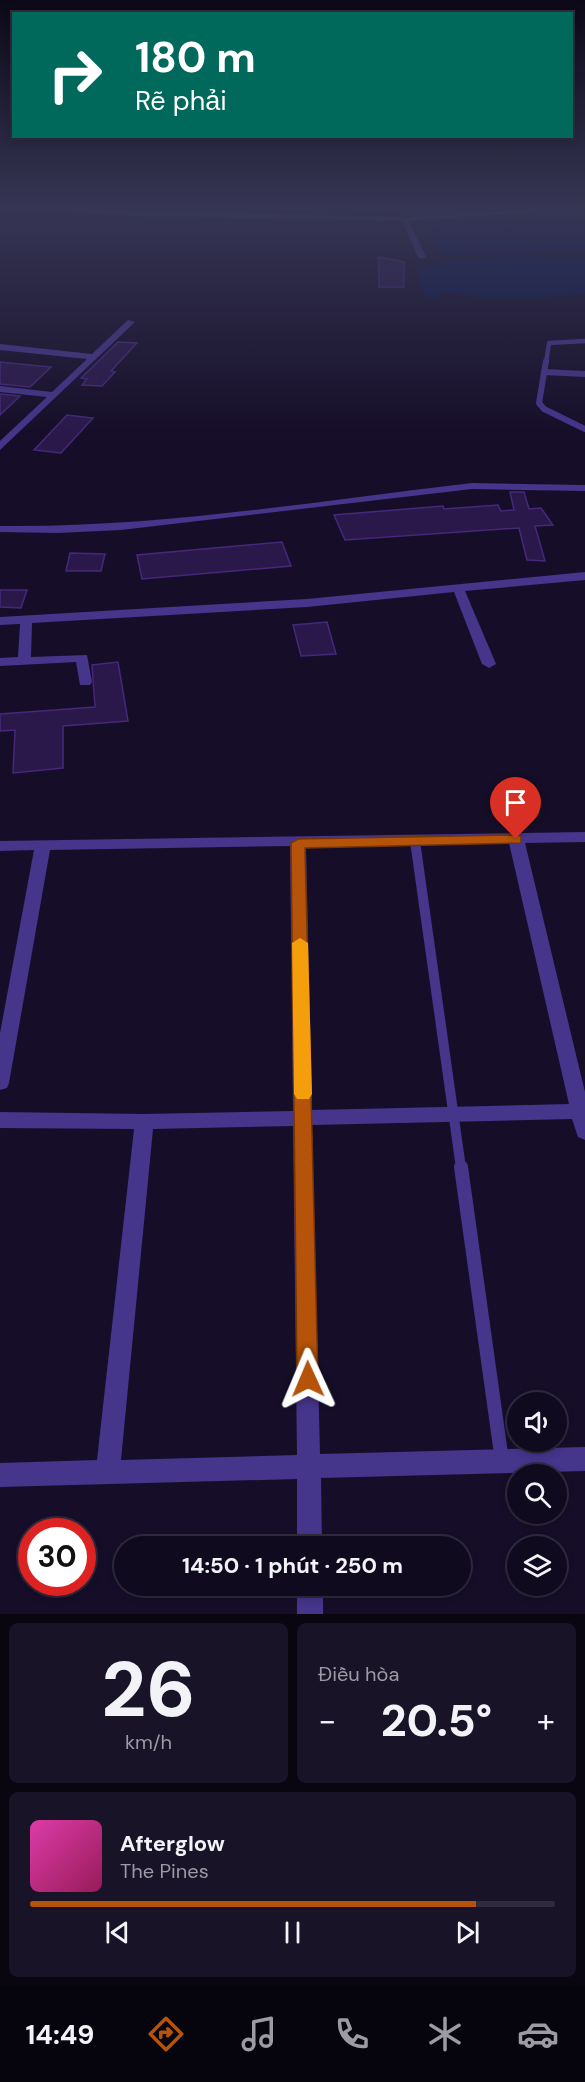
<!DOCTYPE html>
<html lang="vi">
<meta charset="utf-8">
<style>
:root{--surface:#100a1f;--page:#191328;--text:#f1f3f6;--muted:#9c9aa4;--line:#302b3d;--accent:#b45309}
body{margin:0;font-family:"DM Sans",sans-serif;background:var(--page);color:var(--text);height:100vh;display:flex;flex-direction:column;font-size:22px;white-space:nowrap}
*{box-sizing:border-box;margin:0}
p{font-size:20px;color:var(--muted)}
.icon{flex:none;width:33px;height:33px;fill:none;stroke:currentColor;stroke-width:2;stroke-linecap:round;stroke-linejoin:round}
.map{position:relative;height:1614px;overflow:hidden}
.drawer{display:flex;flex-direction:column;gap:9px;padding:9px;background:#090611;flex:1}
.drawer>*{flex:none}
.top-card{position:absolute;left:12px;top:12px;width:561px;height:126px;border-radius:0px;box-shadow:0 3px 9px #0003,0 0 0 2px var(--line);background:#00695c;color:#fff;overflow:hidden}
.controls{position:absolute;left:507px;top:1392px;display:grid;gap:12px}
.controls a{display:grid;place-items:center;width:60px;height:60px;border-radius:50%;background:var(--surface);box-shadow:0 3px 9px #0003,0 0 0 2px var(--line);font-size:30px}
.speed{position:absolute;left:18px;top:1518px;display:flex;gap:12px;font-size:30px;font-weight:700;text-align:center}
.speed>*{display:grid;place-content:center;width:78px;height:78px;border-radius:50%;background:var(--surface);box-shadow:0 3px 9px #0003,0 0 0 2px var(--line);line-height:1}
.speed .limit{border:9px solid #d22;background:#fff;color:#111}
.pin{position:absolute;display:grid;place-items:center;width:51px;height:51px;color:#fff;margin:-62px -26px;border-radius:50% 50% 50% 0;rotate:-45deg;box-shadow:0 0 6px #0007}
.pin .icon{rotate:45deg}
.me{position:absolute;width:66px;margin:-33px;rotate:359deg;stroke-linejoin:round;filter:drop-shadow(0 0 4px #0008)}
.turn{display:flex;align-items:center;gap:21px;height:126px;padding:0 24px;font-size:27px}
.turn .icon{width:78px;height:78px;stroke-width:2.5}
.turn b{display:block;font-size:42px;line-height:51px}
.big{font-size:45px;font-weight:700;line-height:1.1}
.drawer .card{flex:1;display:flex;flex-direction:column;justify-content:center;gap:9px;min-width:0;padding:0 21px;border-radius:9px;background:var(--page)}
.drawer .dial{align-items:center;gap:0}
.dial b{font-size:78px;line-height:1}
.song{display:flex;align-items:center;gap:18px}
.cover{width:72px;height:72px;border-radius:9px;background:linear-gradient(135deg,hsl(320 70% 55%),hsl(330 70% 35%))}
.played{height:6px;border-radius:3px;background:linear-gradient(90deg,var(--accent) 85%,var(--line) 85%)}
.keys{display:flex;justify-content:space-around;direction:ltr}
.heat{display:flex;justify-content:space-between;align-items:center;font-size:33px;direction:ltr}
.drawer .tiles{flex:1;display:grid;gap:9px;grid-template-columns:1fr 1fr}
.card:last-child{grid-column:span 2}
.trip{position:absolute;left:114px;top:1536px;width:357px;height:60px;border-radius:30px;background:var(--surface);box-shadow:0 3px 9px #0003,0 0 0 2px var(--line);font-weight:700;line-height:60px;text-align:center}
.tabs{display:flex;height:96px;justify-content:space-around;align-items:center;background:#06040c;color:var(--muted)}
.tabs .icon{width:42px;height:42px}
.tabs .active{color:var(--accent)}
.tabs b{font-size:27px;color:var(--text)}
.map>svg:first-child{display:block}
.water{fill:#061549}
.building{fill:#2a184b;stroke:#442879;stroke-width:1.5}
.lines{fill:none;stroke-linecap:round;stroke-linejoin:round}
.service-far3{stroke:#45358b;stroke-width:4.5}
.service-far2{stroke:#45358b;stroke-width:6}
.service-far1{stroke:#45358b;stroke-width:10}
.service{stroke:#45358b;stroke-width:14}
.minor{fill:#45358b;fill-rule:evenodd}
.route{fill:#b45309;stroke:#753606;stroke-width:1.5}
.slow{fill:#f59e0b}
</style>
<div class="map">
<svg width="585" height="1614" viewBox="0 0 585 1614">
<rect width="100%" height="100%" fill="#160e29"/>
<!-- water -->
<g class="water">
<path d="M394,208h163l-144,9 -12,-3z"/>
<path d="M576,211l9,3v37l-140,4 -17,-14v-7l5,-2 -3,-6 -15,-4z"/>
<path d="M585,257v37c-28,1 -58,5 -86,4 -21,0 -39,-6 -60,-5l-5,7c-14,-6 -15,-17 -17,-32 40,-14 123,-9 168,-11z"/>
</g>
<!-- building -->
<g class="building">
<path d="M379,257l25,5v25h-25z"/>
<path d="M118,342l19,1 -26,28 4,1 -13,14 -20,-1 5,-6 -6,-1z"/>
<path d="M0,362l30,3 21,2 -21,20 -30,-3z"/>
<path d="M0,394l20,2 -20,19z"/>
<path d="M67,415l26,3 -32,35 -27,-3z"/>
<path d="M510,492h14l5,17 12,-1 12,17 -18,1 10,35 -18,-1 -8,-32 -174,12 -11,-25 109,-9 1,3 54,-4 3,6 13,-1z"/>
<path d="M282,542l9,24 -149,13 -5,-24z"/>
<path d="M70,553l35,1 -4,17h-35z"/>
<path d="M0,590h27l-6,18 -21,-1z"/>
<path d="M327,622l9,32 -35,2 -8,-31z"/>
<path d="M118,662l10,59 -65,5v42l-50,5 2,-43 -15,1v-17l95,-7 -3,-42z"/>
</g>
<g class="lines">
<!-- service-far3 -->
<path class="service-far3" d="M546,363l3,-20 36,-2"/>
<!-- service-far2 -->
<g class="service-far2">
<path d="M546,361l-7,42 5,6 41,20"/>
<path d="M544,372l41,2"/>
</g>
<!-- service-far1 -->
<path class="service-far1" d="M415,841l46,327"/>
<!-- service -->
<path class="service" d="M461,1167l41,294"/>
<!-- minor -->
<g class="minor">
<path d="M17,208l388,9 152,-9 25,1 -173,12 17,36 -4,2 -4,-2 -16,-36 -263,-5z"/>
<path d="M128,320l7,2 -135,128v-9l47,-44 -47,-5v-6l52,6 35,-33 -87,-9v-6l92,10z"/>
<path d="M472,483l113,2v6l-113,-2 -351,41 -63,3 -58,-1v-6c157,2 316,-25 472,-43z"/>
<path d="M585,572v8l-120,11 31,73 -7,4 -7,-4 -28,-72 -147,15 -275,16 -1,34 56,-2 5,27 -2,3h-10l-4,-23 -76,4v-8l18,-1 2,-33 -20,1v-8l307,-18z"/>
<path d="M585,832v10l-60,1 60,249v48l-7,-3 -6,-18 -260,6 8,329 265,-7v24l-264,7 1,68h-25v-67l-297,8v-24l97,-3 37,-331 -134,-1v-16l144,2 149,-3 -3,-265 -240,4 -41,233 -2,5 -7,2v-57l34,-183 -34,1v-10zM509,843l60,261 -257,6 -6,-264zM293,1126l4,329 -176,5 32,-331z"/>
<rect x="297" y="1586" width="26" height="28"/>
</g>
</g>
<!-- sky -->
<linearGradient id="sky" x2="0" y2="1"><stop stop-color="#0c0817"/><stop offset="0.48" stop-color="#363654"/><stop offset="1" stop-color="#363654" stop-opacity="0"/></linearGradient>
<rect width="585" height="434" fill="url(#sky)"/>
<!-- route -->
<path class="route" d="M516,835l5,1v7l-216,5 13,531 -3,7 -7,3 -8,-3 -3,-7 -6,-536 7,-4z"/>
<!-- slow -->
<path class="slow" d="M300,938l8,5 4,151 -3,5h-12l-3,-5 -2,-151z"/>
</svg>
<div class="controls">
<a><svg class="icon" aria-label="sound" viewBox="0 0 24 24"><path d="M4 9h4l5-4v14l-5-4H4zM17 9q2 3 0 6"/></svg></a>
<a><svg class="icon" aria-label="search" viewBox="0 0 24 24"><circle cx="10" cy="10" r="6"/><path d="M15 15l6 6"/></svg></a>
<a><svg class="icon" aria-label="layers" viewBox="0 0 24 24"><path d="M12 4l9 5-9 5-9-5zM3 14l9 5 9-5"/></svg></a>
</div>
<div class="speed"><div class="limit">30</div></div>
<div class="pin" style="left:516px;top:839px;background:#d93025"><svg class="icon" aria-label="arrive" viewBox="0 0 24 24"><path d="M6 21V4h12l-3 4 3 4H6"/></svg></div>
<svg class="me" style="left:308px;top:1379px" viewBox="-20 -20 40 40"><path d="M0-17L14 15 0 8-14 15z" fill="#b45309" stroke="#fff" stroke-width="4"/></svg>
<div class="trip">14:50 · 1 phút · 250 m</div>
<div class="top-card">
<div class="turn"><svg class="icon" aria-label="right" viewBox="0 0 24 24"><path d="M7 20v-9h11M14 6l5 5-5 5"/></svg><div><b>180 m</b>Rẽ phải</div></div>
</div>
</div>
<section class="drawer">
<div class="tiles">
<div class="card dial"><b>26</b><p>km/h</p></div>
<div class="card"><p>Điều hòa</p>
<div class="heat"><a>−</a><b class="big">20.5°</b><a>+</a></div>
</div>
<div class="card">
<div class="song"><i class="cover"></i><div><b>Afterglow</b><p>The Pines</p></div></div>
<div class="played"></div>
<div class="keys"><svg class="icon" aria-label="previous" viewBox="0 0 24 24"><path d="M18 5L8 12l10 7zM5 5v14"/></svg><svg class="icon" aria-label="pause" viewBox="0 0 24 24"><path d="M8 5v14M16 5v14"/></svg><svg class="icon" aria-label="next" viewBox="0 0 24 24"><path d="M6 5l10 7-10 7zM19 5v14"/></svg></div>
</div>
</div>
</section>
<nav class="tabs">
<b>14:49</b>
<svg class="icon active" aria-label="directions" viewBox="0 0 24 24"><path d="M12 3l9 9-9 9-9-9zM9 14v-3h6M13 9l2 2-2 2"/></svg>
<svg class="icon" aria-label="music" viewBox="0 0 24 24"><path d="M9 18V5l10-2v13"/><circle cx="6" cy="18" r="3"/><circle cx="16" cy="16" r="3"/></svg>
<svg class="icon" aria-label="phone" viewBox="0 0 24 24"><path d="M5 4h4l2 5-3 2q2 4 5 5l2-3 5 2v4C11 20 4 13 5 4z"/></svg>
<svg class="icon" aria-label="climate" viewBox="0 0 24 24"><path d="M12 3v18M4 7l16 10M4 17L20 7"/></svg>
<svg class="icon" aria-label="car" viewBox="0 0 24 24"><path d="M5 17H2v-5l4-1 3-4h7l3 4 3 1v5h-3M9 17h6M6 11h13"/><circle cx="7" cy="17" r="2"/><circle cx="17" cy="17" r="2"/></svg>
</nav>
